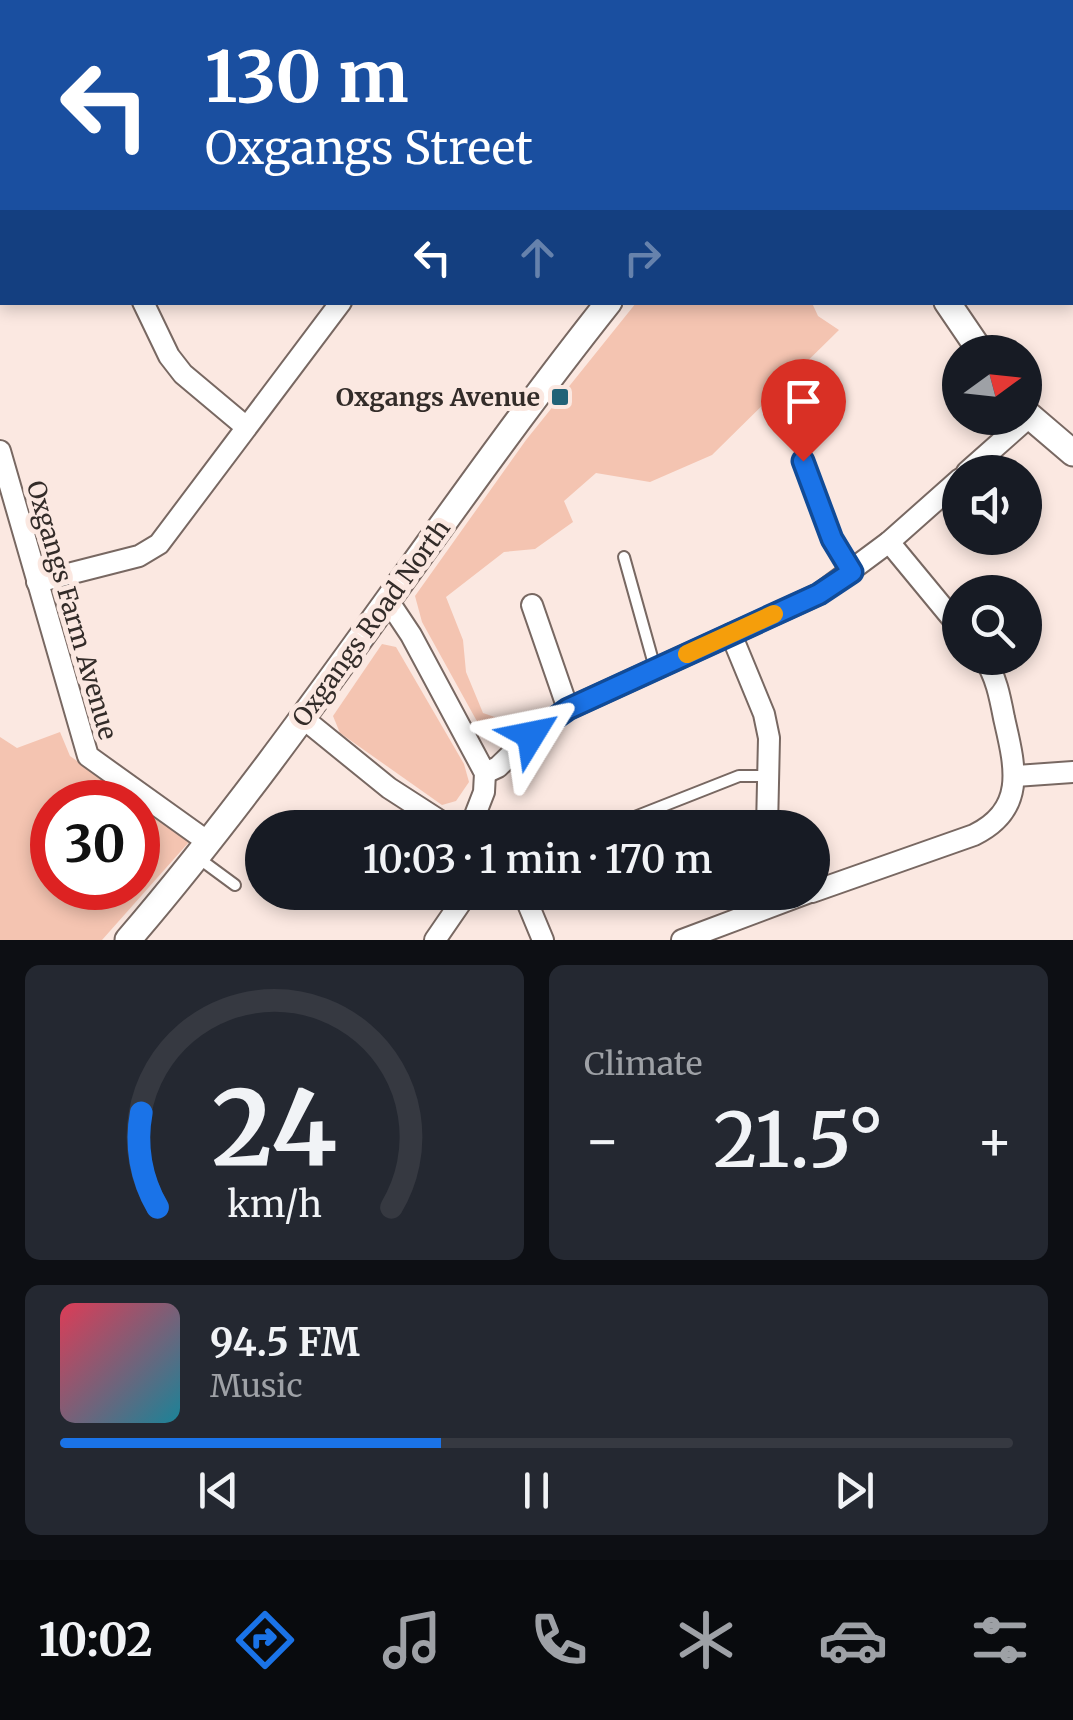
<!DOCTYPE html>
<meta charset="utf-8">
<style>
:root{--surface:#171b24;--page:#242831;--text:#f1f3f6;--muted:#9ea1a6;--line:#363941;--accent:#1a73e8}
body{margin:0;font-family:Merriweather,serif;background:var(--page);color:var(--text);height:100vh;display:flex;flex-direction:column;font-size:38px;white-space:nowrap}
*{box-sizing:border-box;margin:0}
p{font-size:32px;color:var(--muted)}
.icon{flex:none;width:55px;height:55px;fill:none;stroke:currentColor;stroke-width:2;stroke-linecap:round;stroke-linejoin:round}
.map{position:relative;height:940px;overflow:hidden}
.sheet{display:flex;flex-direction:column;gap:25px;padding:25px;background:#0d0f14;flex:1}
.sheet>*{flex:none}
.hud{position:absolute;left:0px;top:0px;width:1075px;height:305px;box-shadow:0 5px 15px #0003;background:#1a4fa0;color:#fff;overflow:hidden}
.needle{width:65px;rotate:75deg}
.tools{position:absolute;left:942px;top:335px;display:grid;gap:20px}
.tools a{display:grid;place-items:center;width:100px;height:100px;border-radius:50%;background:var(--surface);box-shadow:0 5px 15px #0003;font-size:50px}
.speed{position:absolute;left:30px;top:780px;display:flex;gap:20px;font-size:50px;font-weight:700;text-align:center}
.speed>*{display:grid;place-content:center;width:130px;height:130px;border-radius:50%;background:var(--surface);box-shadow:0 5px 15px #0003;line-height:1}
.speed .limit{border:15px solid #d22;background:#fff;color:#111}
.pin{position:absolute;display:grid;place-items:center;width:85px;height:85px;color:#fff;margin:-102px -42px;border-radius:50% 50% 50% 0;rotate:-45deg;box-shadow:0 0 10px #0007}
.pin .icon{rotate:45deg}
.me{position:absolute;width:110px;margin:-55px;rotate:55deg;stroke-linejoin:round;filter:drop-shadow(0 0 8px #0008)}
.turn{display:flex;align-items:center;gap:35px;height:210px;padding:0 40px;font-size:45px}
.turn .icon{width:130px;height:130px;stroke-width:2.5}
.turn b{display:block;font-size:70px;line-height:85px}
.lanes{display:flex;align-items:center;height:95px;padding:0 40px;background:#0003;justify-content:center;gap:50px;direction:ltr}
.lanes .off{opacity:.35}
.big{font-size:75px;font-weight:600;line-height:1.1}
.sheet .card{flex:1;display:flex;flex-direction:column;justify-content:center;gap:15px;min-width:0;padding:0 35px;border-radius:15px;background:var(--page)}
.sheet .dial{align-items:center;gap:0}
.dial svg{height:260px;overflow:visible;fill:none;stroke:var(--line);stroke-width:7;stroke-linecap:round;text-anchor:middle}
.dial text{fill:var(--text);stroke:none}
.song{display:flex;align-items:center;gap:30px}
.cover{width:120px;height:120px;border-radius:15px;background:linear-gradient(135deg,hsl(350 70% 55%),hsl(190 70% 35%))}
.played{height:10px;border-radius:5px;background:linear-gradient(90deg,var(--accent) 40%,var(--line) 40%)}
.keys{display:flex;justify-content:space-around;direction:ltr}
.heat{display:flex;justify-content:space-between;align-items:center;font-size:55px;direction:ltr}
.sheet .tiles{flex:1;display:grid;gap:25px;grid-template-columns:1fr 1fr}
.card:last-child{grid-column:span 2}
.trip{position:absolute;left:245px;top:810px;width:585px;height:100px;border-radius:50px;background:var(--surface);box-shadow:0 5px 15px #0003;font-weight:600;line-height:100px;text-align:center}
.tab-bar{display:flex;height:160px;justify-content:space-around;align-items:center;background:#090b0e;color:var(--muted)}
.tab-bar .icon{width:70px;height:70px}
.tab-bar .on{color:var(--accent)}
.tab-bar b{font-size:45px;color:var(--text)}
.map>svg:first-child{display:block}
.green{fill:#f4c4b1}
.lines{fill:none;stroke-linecap:round;stroke-linejoin:round}
.service-casing{stroke:#786862;stroke-width:14}
.minor-casing{stroke:#786862;stroke-width:24}
.tertiary-casing{stroke:#786862;stroke-width:29}
.service{stroke:#fff;stroke-width:10}
.minor{stroke:#fff;stroke-width:20}
.tertiary{stroke:#fff;stroke-width:25}
.route-casing{stroke:#114b97;stroke-width:25}
.route{stroke:#1a73e8;stroke-width:18}
.slow{stroke:#f59e0b;stroke-width:18}
.poi-dot{fill:#216277;stroke:#fbe8e1;stroke-width:4}
.labels{text-anchor:middle;dominant-baseline:central;stroke-width:10;stroke-linejoin:round;paint-order:stroke}
.poi-label{font-size:25px;font-weight:bold;fill:#332c29;stroke:#fbe8e1;text-anchor:end}
.street-label{font-size:25px;fill:#332c29;stroke:#fbe8e1}
</style>
<div class="map">
<svg width="1073" height="940" viewBox="0 0 1073 940">
<rect width="100%" height="100%" fill="#fbe8e1"/>
<!-- green -->
<g class="green">
<path d="M636,303h176l6,13 21,14 -127,125 -62,27 -54,-9 -32,28 9,21 -38,27 -31,3 -58,45 17,43 3,32 17,41 38,13 -21,17 -6,-1 -10,-8 -62,-112 -7,-26 111,-156z"/>
<path d="M382,644l14,3 68,117 5,18 -13,19 -14,4 -102,-72 -7,-17z"/>
<path d="M60,732l10,24 65,46h-83v86h86v-83l51,37 -87,98h-102v-203l17,11z"/>
</g>
<g class="lines">
<!-- service casing -->
<g class="service-casing">
<g id="service">
<path d="M788,2l2,-2"/>
<path d="M803,461l29,78 18,31"/>
<path d="M624,557l31,111"/>
<path d="M612,826l127,-50h29"/>
<path d="M197,857l38,28"/>
</g>
</g>
<!-- minor casing -->
<g class="minor-casing">
<g id="minor">
<path d="M57,0l4,2"/>
<path d="M387,0l4,2"/>
<path d="M1072,83h1"/>
<path d="M143,302l26,54 14,18 62,52"/>
<path d="M0,451l88,305 120,86"/>
<path d="M967,472l62,-55"/>
<path d="M889,542l71,86"/>
<path d="M37,582l102,-26 20,-12 182,-242"/>
<path d="M387,599l24,36 74,138 -1,19 -14,36"/>
<path d="M532,605l36,104"/>
<path d="M731,634l33,80 5,24 -2,90"/>
<path d="M304,719l85,69 62,40"/>
<path d="M485,773l13,-6 33,-32 37,-26 251,-115 70,-52 71,-63"/>
<path d="M1015,776l58,-4"/>
<path d="M523,892l20,48"/>
<path d="M812,892l162,-57c53,-26 41,-69 30,-117 -4,-21 -8,-42 -20,-60"/>
<path d="M435,940l33,-48"/>
<path d="M682,940l128,-48"/>
</g>
</g>
<!-- tertiary casing -->
<g class="tertiary-casing">
<g id="tertiary">
<path d="M853,2l2,-2"/>
<path d="M947,302l34,50"/>
<path d="M1025,412l48,41"/>
<path d="M128,940c173,-202 315,-429 481,-638"/>
</g>
</g>
<!-- service -->
<use href="#service" class="service"/>
<!-- minor -->
<use href="#minor" class="minor"/>
<!-- tertiary -->
<use href="#tertiary" class="tertiary"/>
</g>
<g class="lines">
<!-- route casing -->
<g class="route-casing">
<path id="route" d="M531,735l37,-26 251,-115 33,-22 -20,-33 -29,-78"/>
</g>
<!-- route -->
<use href="#route" class="route"/>
<!-- slow -->
<path class="slow" d="M687,654l87,-40"/>
</g>
<!-- markers -->
<rect class="poi-dot" x="550" y="387" width="20" height="20" rx="5"/>
<g class="labels">
<!-- poi labels -->
<g class="poi-label">
<text x="540" y="397">Oxgangs Avenue</text>
</g>
<!-- street labels -->
<g class="street-label">
<text transform="translate(72 610) rotate(74)">Oxgangs Farm Avenue</text>
<text transform="translate(371 623) rotate(-54)">Oxgangs Road North</text>
</g>
</g>
</svg>
<div class="tools">
<a><svg class="needle" viewBox="-14 -14 28 28"><path d="M0-13l5 13h-10z" fill="#e53935"/><path d="M0 13l5-13h-10z" fill="#9ea1a6"/></svg></a>
<a><svg class="icon" aria-label="sound" viewBox="0 0 24 24"><path d="M4 9h4l5-4v14l-5-4H4zM17 9q2 3 0 6"/></svg></a>
<a><svg class="icon" aria-label="search" viewBox="0 0 24 24"><circle cx="10" cy="10" r="6"/><path d="M15 15l6 6"/></svg></a>
</div>
<div class="speed"><div class="limit">30</div></div>
<div class="pin" style="left:803px;top:461px;background:#d93025"><svg class="icon" aria-label="arrive" viewBox="0 0 24 24"><path d="M6 21V4h12l-3 4 3 4H6"/></svg></div>
<svg class="me" style="left:531px;top:735px" viewBox="-20 -20 40 40"><path d="M0-17L14 15 0 8-14 15z" fill="#1a73e8" stroke="#fff" stroke-width="4"/></svg>
<div class="trip">10:03 · 1 min · 170 m</div>
<div class="hud">
<div class="turn"><svg class="icon" aria-label="left" viewBox="0 0 24 24"><path d="M17 20v-9H6M10 6l-5 5 5 5"/></svg><div><b>130 m</b>Oxgangs Street</div></div>
<div class="lanes"><svg class="icon" aria-label="left" viewBox="0 0 24 24"><path d="M17 20v-9H6M10 6l-5 5 5 5"/></svg><svg class="icon off" aria-label="ahead" viewBox="0 0 24 24"><path d="M12 20V5M6 11l6-6 6 6"/></svg><svg class="icon off" aria-label="right" viewBox="0 0 24 24"><path d="M7 20v-9h11M14 6l5 5-5 5"/></svg></div>
</div>
</div>
<section class="sheet">
<div class="tiles">
<div class="card dial"><svg viewBox="0 0 100 80">
<path d="M14 69A42 42 0 1 1 86 69"/>
<path d="M14 69A42 42 0 0 1 9 40" stroke="#1a73e8"/>
<text x="50" y="56" font-size="32" font-weight="700">24</text>
<text x="50" y="72" font-size="11">km/h</text>
</svg></div>
<div class="card"><p>Climate</p>
<div class="heat"><a>−</a><b class="big">21.5°</b><a>+</a></div>
</div>
<div class="card">
<div class="song"><i class="cover"></i><div><b>94.5 FM</b><p>Music</p></div></div>
<div class="played"></div>
<div class="keys"><svg class="icon" aria-label="previous" viewBox="0 0 24 24"><path d="M18 5L8 12l10 7zM5 5v14"/></svg><svg class="icon" aria-label="pause" viewBox="0 0 24 24"><path d="M8 5v14M16 5v14"/></svg><svg class="icon" aria-label="next" viewBox="0 0 24 24"><path d="M6 5l10 7-10 7zM19 5v14"/></svg></div>
</div>
</div>
</section>
<nav class="tab-bar">
<b>10:02</b>
<svg class="icon on" aria-label="directions" viewBox="0 0 24 24"><path d="M12 3l9 9-9 9-9-9zM9 14v-3h6M13 9l2 2-2 2"/></svg>
<svg class="icon" aria-label="music" viewBox="0 0 24 24"><path d="M9 18V5l10-2v13"/><circle cx="6" cy="18" r="3"/><circle cx="16" cy="16" r="3"/></svg>
<svg class="icon" aria-label="phone" viewBox="0 0 24 24"><path d="M5 4h4l2 5-3 2q2 4 5 5l2-3 5 2v4C11 20 4 13 5 4z"/></svg>
<svg class="icon" aria-label="climate" viewBox="0 0 24 24"><path d="M12 3v18M4 7l16 10M4 17L20 7"/></svg>
<svg class="icon" aria-label="car" viewBox="0 0 24 24"><path d="M5 17H2v-5l4-1 3-4h7l3 4 3 1v5h-3M9 17h6M6 11h13"/><circle cx="7" cy="17" r="2"/><circle cx="17" cy="17" r="2"/></svg>
<svg class="icon" aria-label="filters" viewBox="0 0 24 24"><path d="M4 7h16M4 17h16"/><circle cx="9" cy="7" r="2"/><circle cx="15" cy="17" r="2"/></svg>
</nav>
